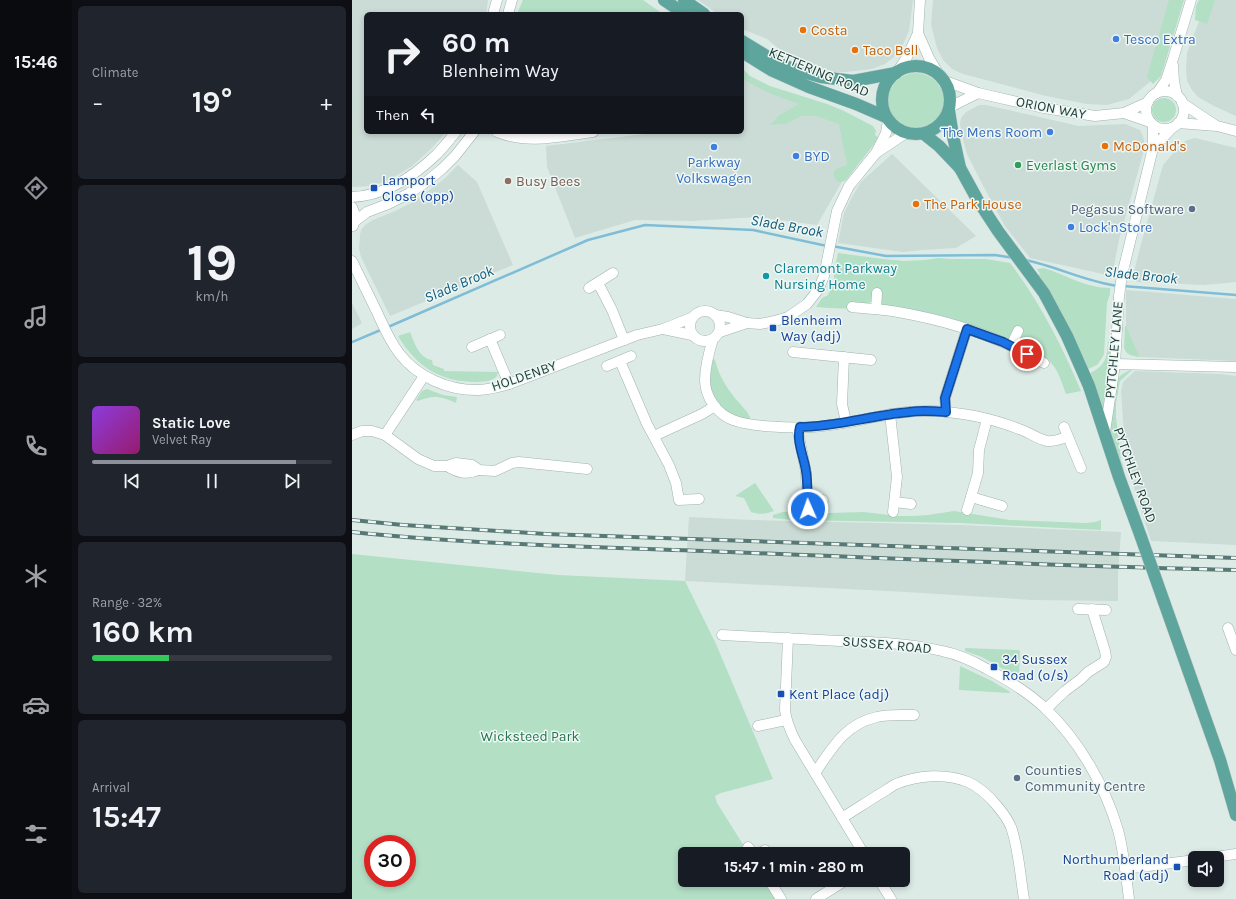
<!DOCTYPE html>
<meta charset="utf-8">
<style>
:root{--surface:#171b24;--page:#20242c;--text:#f1f3f6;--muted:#9ea1a6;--line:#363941;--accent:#8c9099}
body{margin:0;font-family:Karla,sans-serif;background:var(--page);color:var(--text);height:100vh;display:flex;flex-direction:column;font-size:15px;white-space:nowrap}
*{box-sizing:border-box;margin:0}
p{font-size:13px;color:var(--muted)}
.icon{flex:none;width:22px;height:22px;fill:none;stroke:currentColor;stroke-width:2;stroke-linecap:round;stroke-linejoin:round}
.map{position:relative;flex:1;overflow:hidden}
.sheet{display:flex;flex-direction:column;gap:6px;padding:6px;background:#0d0f14;width:280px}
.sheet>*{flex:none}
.hud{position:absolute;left:12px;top:12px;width:380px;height:122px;border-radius:6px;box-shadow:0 2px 6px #0003;background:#171b24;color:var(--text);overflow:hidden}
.fabs{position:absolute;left:836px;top:851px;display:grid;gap:8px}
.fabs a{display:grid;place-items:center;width:36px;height:36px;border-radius:6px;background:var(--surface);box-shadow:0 2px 6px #0003;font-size:20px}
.speed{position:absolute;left:12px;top:835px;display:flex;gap:8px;font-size:20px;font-weight:700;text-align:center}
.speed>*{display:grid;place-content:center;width:52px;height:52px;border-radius:50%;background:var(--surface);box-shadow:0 2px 6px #0003;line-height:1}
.speed .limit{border:6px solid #d22;background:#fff;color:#111}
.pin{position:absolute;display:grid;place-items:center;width:34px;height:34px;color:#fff;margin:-17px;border:2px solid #fff;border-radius:50%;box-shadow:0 1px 4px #0007}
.me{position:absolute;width:44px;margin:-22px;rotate:358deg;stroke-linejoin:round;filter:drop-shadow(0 0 3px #0008)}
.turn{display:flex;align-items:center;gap:14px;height:84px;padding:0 12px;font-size:18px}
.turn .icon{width:52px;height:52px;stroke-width:2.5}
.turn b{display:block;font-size:28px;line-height:34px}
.then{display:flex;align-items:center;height:38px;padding:0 12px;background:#0003;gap:8px;font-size:15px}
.big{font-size:30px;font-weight:700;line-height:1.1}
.sheet .widget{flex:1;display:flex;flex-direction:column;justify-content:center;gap:6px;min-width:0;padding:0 14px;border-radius:6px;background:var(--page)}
.sheet .dial{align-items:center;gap:0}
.dial b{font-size:52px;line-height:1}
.song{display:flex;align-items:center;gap:12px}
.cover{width:48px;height:48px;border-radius:6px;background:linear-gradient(135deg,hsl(270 70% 55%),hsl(320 70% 35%))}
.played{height:4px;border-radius:2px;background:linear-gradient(90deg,var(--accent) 85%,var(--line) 85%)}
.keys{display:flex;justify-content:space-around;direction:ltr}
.heat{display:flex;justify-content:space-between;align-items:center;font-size:22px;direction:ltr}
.charge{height:6px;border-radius:3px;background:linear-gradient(90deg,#34c759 32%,var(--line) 0)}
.trip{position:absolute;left:326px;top:847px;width:232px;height:40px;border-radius:6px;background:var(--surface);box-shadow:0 2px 6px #0003;font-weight:700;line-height:40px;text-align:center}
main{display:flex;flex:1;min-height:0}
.dock{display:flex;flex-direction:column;width:72px;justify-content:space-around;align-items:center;background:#090b0e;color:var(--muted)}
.dock .icon{width:28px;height:28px}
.dock .active{color:var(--accent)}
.dock b{font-size:18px;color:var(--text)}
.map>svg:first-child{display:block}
.built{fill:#cbdbd6}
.green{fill:#b3dfc5;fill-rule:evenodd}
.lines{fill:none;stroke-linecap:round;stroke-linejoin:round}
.stream{stroke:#7fbdd7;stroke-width:2.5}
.minor-casing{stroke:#a0b3af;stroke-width:11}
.major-casing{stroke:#c0c8c7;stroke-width:13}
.minor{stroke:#fff;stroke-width:10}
.major{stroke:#5da59d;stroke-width:12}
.rail-casing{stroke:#577874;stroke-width:4}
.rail{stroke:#eef7f4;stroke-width:2.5;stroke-dasharray:8;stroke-linecap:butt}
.major-bridge-casing{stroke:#c0c8c7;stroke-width:13;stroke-linecap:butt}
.major-bridge{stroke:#5da59d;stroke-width:12}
.route-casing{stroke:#114b97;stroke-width:10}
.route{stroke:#1a73e8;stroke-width:7}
.food-dot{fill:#e8710a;stroke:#eef7f4;stroke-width:1.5}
.shop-dot{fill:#3f7fe0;stroke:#eef7f4;stroke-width:1.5}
.leisure-dot{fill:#2e9e5b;stroke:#eef7f4;stroke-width:1.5}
.education-dot{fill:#8d6e63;stroke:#eef7f4;stroke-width:1.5}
.transit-dot{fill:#1a4fb4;stroke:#eef7f4;stroke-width:1.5}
.service-dot{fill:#5c6f8a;stroke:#eef7f4;stroke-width:1.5}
.culture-dot{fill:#0f9aa8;stroke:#eef7f4;stroke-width:1.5}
.labels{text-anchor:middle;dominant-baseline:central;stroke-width:3;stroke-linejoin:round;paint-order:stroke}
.food-label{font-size:14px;fill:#c56008;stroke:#eef7f4;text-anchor:start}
.shop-label{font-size:14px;fill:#366cbe;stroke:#eef7f4;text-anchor:start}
.street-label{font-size:14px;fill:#1d3c38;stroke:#eef7f4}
.leisure-label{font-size:14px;fill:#27864d;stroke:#eef7f4;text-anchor:start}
.transit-label{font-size:14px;fill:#164399;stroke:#eef7f4;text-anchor:start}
.education-label{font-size:14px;fill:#785e54;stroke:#eef7f4;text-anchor:start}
.service-label{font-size:14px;fill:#4e5e75;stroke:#eef7f4;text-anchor:end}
.culture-label{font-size:14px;fill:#0d838f;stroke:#eef7f4;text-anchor:start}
.park-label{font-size:14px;fill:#24764f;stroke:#eef7f4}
.water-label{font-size:15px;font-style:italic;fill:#125c7d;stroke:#eef7f4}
</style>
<main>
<nav class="dock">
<b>15:46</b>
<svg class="icon active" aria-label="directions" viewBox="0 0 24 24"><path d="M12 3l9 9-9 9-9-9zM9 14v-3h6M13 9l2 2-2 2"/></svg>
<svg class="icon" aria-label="music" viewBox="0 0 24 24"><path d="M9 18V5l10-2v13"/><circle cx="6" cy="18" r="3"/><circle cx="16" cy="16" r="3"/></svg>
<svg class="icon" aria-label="phone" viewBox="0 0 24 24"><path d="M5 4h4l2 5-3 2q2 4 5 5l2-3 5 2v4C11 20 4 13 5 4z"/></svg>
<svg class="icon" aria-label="climate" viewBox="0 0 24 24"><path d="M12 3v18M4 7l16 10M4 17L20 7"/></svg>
<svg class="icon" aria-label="car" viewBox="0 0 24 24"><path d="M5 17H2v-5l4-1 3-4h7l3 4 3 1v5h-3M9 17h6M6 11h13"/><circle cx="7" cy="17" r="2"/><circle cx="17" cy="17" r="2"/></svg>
<svg class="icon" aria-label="filters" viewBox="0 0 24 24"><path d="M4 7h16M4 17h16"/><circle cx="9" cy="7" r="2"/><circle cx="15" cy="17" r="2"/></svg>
</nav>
<section class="sheet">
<div class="widget"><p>Climate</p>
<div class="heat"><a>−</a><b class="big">19°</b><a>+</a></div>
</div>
<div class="widget dial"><b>19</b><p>km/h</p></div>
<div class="widget">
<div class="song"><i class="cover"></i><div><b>Static Love</b><p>Velvet Ray</p></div></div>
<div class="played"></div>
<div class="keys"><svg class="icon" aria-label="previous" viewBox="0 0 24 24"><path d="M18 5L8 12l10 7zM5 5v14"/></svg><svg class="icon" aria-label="pause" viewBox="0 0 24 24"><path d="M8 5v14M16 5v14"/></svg><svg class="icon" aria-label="next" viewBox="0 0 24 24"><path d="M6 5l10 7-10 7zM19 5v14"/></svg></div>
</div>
<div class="widget"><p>Range · 32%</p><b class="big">160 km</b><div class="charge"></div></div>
<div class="widget"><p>Arrival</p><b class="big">15:47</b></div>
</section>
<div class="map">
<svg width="884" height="899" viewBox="0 0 884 899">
<rect width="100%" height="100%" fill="#ddebe7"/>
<!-- built -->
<g class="built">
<path d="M0,0h136l-2,14h-120v118h80l-14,16 -20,18 -13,8 -15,8 -14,4 -17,1h-1z"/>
<path d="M346,0h215l-4,31 -9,20 -6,6 -9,7 -13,5 -26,3h-12l-44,-14 -23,-19 -25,-10v-15h-24z"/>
<path d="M581,0h243l-25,81 -22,18 -22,6 -20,-1 -41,-8 -83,-22 -11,-5 -9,-9 -6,-12 -6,-23z"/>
<path d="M853,0h31v116l-22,-10 -16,-9 -6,-7 -5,-9 -1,-12 1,-16 13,-34z"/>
<path d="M390,75l111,52 -2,39 -34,59 -60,-8 -65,4 -57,-1 -60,18 -28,-71 -1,-21 115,-14h81z"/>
<path d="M627,105h7l93,21 46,-2 15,6 3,6 2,9 -1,5 -25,90 -7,36 -82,-18 -25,-32 -13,-23 -25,-49 -6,-22 -1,-8 1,-6 5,-6z"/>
<path d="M843,138l41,10v134l-32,3 -66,-3 -6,-2 8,-32 23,-83 17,-20 7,-5z"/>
<path d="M540,154l84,82 -20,12 -33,2 -20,2 -65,-9 6,-30 8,-16 9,-15z"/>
<path d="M106,165l19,17 36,83 -123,51 -29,-59 -2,-8 1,-14 1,-5 4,-5 8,-5 22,-9 16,-8 16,-11 17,-13z"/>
<path d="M774,290l110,9v62l-96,-4 -14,-31z"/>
<path d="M0,303l10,20 -10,6z"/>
<path d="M783,371l85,3 16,2v169l-85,-4 -22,-69 -5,-38 -3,-43 2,-9z"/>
<path d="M337,517l64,3 208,5 160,7 -3,42v27l-86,-1 -126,-8 -221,-11z"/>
</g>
<!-- green -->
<g class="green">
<path d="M171,0h120l20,14h-146z"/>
<path d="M817,0h15l-23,76 -8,8 -6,-7z"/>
<path d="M847,0h16l-8,24 -12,-4 1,-14z"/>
<path d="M390,68l8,8 20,10 57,18 15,6 31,16 3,5 -1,4 4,3 -33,42c-9,7 -18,-7 -8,-12 3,-1 7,-2 9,-3l-8,-41 -23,-8h-15l-15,8h-4l-11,1 7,-9 21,-12c-21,-8 -38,-13 -57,-26z"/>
<circle cx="564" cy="101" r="28"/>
<circle cx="812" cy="110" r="12"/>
<path d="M486,253l45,6 21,2 21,-1 13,-2 13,1h35l24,4c30,39 52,83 71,128l-15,3c-4,-10 -7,-23 -15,-31 -8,-8 -28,-10 -32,-23h-9l-127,-34 -3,-3 -8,-2c-18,11 -36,7 -56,6l6,-9 6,-3 6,-13v-10z"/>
<path d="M692,268c22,7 42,20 66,20v6l-3,9 -3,51 -2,4 -5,7 -9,4c-14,-33 -32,-63 -52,-93l4,-2 -3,-5z"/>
<path d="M773,326h1l14,31c-7,-1 -13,-1 -16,-9z"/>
<path d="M58,332c4,10 9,26 22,28l1,5 11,4v2l54,1 -1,4c-5,6 -13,5 -20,6 -37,0 -60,-15 -79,-46z"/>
<path d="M759,340v19l-7,52h-2l-13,-37c16,-9 18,-14 19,-32z"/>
<path d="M361,359l2,1c3,12 9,24 17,34 5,8 17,17 19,26 -5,-1 -10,-2 -15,-4 -13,-4 -24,-18 -26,-32 -1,-8 2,-17 3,-25z"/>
<path d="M778,370h2l-12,11 -4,22v14l5,43 3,9 -1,1 -8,-22 -6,-24 7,-42 5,-7z"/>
<path d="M75,389l16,6 14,2 -1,6c-16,-7 -23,-8 -38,-2l-2,-1 6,-9z"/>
<path d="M403,483l19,28c-8,3 -15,4 -23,1l-7,-14 -9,-2z"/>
<path d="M602,511l56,9 76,3 9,-1 6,-2v10l-141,-7 -168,-3 -19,-2v-3l10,-3 47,1 34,-1 34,4h15l15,-1z"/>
<path d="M0,554l206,21 127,6 31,63 57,135 -52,14 -6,3 2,7 32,51h-64v26h80l12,19h-425zM21,844h34v34h-34z"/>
<path d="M613,648l53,2 2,1 -1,27 -37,-21 -17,-6z"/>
<path d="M608,666l32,15 18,11 -1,1 -50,-3z"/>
</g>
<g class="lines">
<!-- stream -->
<g class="stream">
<path d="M480,246l54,10 109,-1 19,3"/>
<path d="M673,260c31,6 61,22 93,26"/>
<path d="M771,286l113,9"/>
<path d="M36,327l200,-87 57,-15 108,5 74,16"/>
<path d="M0,342l31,-13"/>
</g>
<!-- minor casing -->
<g class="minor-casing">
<g id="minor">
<path d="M141,14l4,-14"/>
<path d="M156,14l4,-14"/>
<path d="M566,33l11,25 9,15"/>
<path d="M821,65l1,16 3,15"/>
<path d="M546,71l9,-14 11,-24 2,-33"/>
<path d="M593,81l33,12 66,15 51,8 29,-3 24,-11"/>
<circle cx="813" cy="110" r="19"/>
<path d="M805,93l9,-13 7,-21 18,-59"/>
<path d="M830,103l33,22"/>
<path d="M598,107l28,-14"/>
<path d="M772,113l26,9"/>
<path d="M826,123l39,3 19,5"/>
<path d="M145,132c31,13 64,4 96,0"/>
<path d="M801,148l19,-20"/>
<path d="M524,153l30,-20"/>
<path d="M0,197c32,-1 61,-20 84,-42 7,-7 13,-15 20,-23"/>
<path d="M0,207l3,8 -2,11"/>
<path d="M2,222l13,-10 21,-8 20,-10 18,-12 16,-13 13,-13 19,-24"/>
<path d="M0,261c8,16 16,33 24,49 7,15 13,30 23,43 18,24 50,38 80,37 11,-1 20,-3 30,-6l128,-49 26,-6 28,-11"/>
<path d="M246,283l14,27 12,30"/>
<path d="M237,288l24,-15"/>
<path d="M500,307c16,2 31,2 46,5 51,9 102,25 146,51"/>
<path d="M524,309l1,-16"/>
<circle cx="353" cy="326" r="15"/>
<path d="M363,315l13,2 19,6"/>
<path d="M311,329l29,6"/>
<path d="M368,332l27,-9 13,1 15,-3 13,-4 19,-13 11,-14 6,-14 13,-65 12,-25 27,-33 10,-20 2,-13"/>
<path d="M138,339l19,45"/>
<path d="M361,339c-4,13 -8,27 -8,41 0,17 12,34 28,40 17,7 59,8 78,7 40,-2 79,-17 120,-16 30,1 60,7 88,18 10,3 18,10 28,12 7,1 14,-2 20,-4"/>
<path d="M659,346l7,-15"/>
<path d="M120,347l28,-12"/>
<path d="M441,352l78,8"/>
<path d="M492,357l-2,47 4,18"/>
<path d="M268,361l27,63 22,41 7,18 3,17 20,-1"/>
<path d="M763,364l121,3"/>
<path d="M255,366l24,-10"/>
<path d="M594,412l-1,-14 22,-69"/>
<path d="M538,414l7,63 -4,35"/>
<path d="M635,419l-8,31 -1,23 -7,24 31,9"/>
<path d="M448,427l-2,5 8,40 1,28h16"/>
<path d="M712,427l17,41"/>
<path d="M753,432l10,-68 4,-68 3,-21 31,-127v-23"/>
<path d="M0,435l10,-4h10l13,4 33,24 16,7h13l9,-3 16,2 7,5 16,1 17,-8 7,-1 68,7"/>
<path d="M33,435l39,-59"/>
<path d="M302,436l48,-22 13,-8"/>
<path d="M95,466c11,7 20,9 32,4"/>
<path d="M543,502l16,2"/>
<path d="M615,510l4,-13"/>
<path d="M726,609l28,1"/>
<path d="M876,628l8,22"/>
<path d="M370,635c39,2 78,4 118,6 34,1 68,2 102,10 15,3 31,10 45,18 21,11 42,24 59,40 34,33 59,77 72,121 6,22 8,46 11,69"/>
<path d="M436,638l-3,72c1,11 5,20 10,30l69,114"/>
<path d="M694,709l19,-18 16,-12 7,-7 16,-10 2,-5 -1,-6 -13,-42"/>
<path d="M406,726l28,-6"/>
<path d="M463,773c17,-25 30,-49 62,-56 11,-3 25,-2 37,-2"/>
<path d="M490,818c12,-8 24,-15 36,-23 6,-3 12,-8 18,-11 22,-9 50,-11 72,-2 12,5 22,15 30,25 5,6 10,13 13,20 8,23 9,48 13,72"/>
<path d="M396,847l5,7"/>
<path d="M406,854l7,-4"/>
<path d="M856,858l28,-4"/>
<path d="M773,869l70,-9"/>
<path d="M417,880l12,19"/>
<path d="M527,880l12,19"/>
<path d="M464,899l30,-19"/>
</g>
</g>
<!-- major casing -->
<g class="major-casing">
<g id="major">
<path d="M312,0l21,14"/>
<path d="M332,0l20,14"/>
<path d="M390,41l36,22 21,8 22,6 32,4 43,-8"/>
<path d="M390,52l29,18 38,17 47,17 30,13"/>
<circle cx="564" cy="100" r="34"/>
<path d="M597,111l4,25 7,32 17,31 21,32 46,62 23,43 22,50 30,91 22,60"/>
<path d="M572,134l15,12 21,22"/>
<path d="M812,602l56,158 16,55"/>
</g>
</g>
<!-- minor -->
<use href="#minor" class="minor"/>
<!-- major -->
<use href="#major" class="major"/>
<!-- rail casing -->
<g class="rail-casing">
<g id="rail">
<path d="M0,520l51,5 143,9 690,24"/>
<path d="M0,532c125,13 252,15 377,20 169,7 338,14 507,18"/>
</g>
</g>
<!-- rail -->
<use href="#rail" class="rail"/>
<!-- major-bridge casing -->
<g class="major-bridge-casing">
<path id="major-bridge" d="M789,537l23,65"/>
</g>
<!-- major-bridge -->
<use href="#major-bridge" class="major-bridge"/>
</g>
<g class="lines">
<!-- route casing -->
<g class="route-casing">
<path id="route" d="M456,509c-1,-12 0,-26 -2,-38 -2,-14 -10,-30 -6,-44 36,0 73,-12 109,-15 12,-2 25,-1 37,0l-1,-14 22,-69 36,13 24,12"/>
</g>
<!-- route -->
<use href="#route" class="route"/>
</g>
<!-- markers -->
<g class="food-dot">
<circle cx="451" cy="30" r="4"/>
<circle cx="503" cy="50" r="4"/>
<circle cx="753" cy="146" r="4"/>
<circle cx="564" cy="204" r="4"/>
</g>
<g class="shop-dot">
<circle cx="764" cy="39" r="4"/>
<circle cx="698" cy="132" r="4"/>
<circle cx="362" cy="147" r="4"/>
<circle cx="444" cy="156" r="4"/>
<circle cx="719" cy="227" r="4"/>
</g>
<circle class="leisure-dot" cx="666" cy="165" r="4"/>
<circle class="education-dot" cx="156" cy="181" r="4"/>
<g class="transit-dot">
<rect x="18" y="184" width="8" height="8" rx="2"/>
<rect x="417" y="324" width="8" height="8" rx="2"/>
<rect x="638" y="663" width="8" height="8" rx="2"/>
<rect x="425" y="690" width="8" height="8" rx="2"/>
<rect x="821" y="863" width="8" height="8" rx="2"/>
</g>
<g class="service-dot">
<circle cx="840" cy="209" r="4"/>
<circle cx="665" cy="778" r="4"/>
</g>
<circle class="culture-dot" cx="414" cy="276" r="4"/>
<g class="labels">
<!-- food labels -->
<g class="food-label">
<text x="459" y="30">Costa</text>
<text x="511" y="50">Taco Bell</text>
<text x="761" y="146">McDonald's</text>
<text x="572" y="204">The Park House</text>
</g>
<!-- shop labels -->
<g class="shop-label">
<text x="772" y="39">Tesco Extra</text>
<text x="690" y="132" text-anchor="end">The Mens Room</text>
<text x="452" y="156">BYD</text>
<text x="362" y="162" text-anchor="middle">Parkway<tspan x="362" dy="16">Volkswagen</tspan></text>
<text x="727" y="227">Lock'nStore</text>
</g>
<!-- street labels -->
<g class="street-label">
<text transform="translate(467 72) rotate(23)">KETTERING ROAD</text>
<text transform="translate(699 108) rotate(11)">ORION WAY</text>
<text transform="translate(762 350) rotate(-85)">PYTCHLEY LANE</text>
<text transform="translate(172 376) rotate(-19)">HOLDENBY</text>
<text transform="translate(783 475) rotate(70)">PYTCHLEY ROAD</text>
<text transform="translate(535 645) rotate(5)">SUSSEX ROAD</text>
</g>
<!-- leisure labels -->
<g class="leisure-label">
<text x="674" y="165">Everlast Gyms</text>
</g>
<!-- transit labels -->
<g class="transit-label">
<text x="30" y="180">Lamport<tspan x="30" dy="16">Close (opp)</tspan></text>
<text x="429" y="320">Blenheim<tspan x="429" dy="16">Way (adj)</tspan></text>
<text x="650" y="659">34 Sussex<tspan x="650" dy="16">Road (o/s)</tspan></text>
<text x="437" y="694">Kent Place (adj)</text>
<text x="817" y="859" text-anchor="end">Northumberland<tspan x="817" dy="16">Road (adj)</tspan></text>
</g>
<!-- education labels -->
<g class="education-label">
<text x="164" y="181">Busy Bees</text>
</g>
<!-- service labels -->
<g class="service-label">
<text x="832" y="209">Pegasus Software</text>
<text x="673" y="770" text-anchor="start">Counties<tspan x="673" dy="16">Community Centre</tspan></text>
</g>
<!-- culture labels -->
<g class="culture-label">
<text x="422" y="268">Claremont Parkway<tspan x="422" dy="16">Nursing Home</tspan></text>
</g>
<!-- park labels -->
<g class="park-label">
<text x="178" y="736">Wicksteed Park</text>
</g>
<!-- water labels -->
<g class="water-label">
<text transform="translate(435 226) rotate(10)">Slade Brook</text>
<text transform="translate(789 275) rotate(6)">Slade Brook</text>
<text transform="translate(107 284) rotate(-23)">Slade Brook</text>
</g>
</g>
</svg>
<div class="fabs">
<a><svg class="icon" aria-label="sound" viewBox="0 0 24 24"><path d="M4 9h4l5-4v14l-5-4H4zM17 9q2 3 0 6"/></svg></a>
</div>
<div class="speed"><div class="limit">30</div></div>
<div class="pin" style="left:675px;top:354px;background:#d93025"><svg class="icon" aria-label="arrive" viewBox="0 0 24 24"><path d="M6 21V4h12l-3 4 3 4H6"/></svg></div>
<svg class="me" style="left:456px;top:509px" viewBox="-20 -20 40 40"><circle r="17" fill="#1a73e8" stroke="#fff" stroke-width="3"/><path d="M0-11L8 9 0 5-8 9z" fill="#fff"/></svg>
<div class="trip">15:47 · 1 min · 280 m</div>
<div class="hud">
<div class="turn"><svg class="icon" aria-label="right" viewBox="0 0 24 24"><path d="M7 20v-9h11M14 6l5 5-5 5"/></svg><div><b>60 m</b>Blenheim Way</div></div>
<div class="then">Then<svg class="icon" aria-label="left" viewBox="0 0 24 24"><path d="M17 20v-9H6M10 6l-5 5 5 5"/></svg></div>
</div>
</div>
</main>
